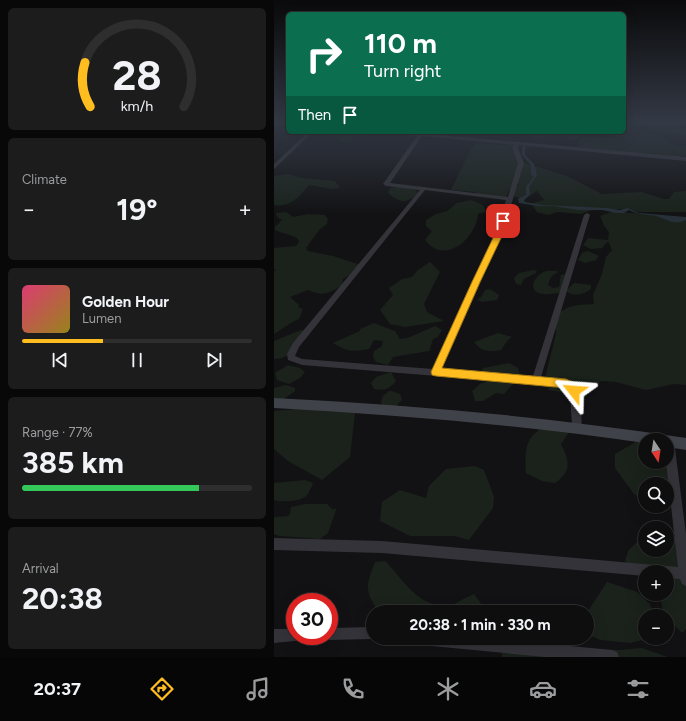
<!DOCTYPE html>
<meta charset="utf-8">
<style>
:root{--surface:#0e0e0f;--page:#1c1c1d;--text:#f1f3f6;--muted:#9b9c9e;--line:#2e2e2f;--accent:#ffbd1f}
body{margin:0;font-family:Figtree,sans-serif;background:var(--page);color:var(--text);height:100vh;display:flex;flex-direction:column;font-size:15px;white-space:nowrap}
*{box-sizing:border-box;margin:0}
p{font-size:13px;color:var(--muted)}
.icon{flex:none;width:22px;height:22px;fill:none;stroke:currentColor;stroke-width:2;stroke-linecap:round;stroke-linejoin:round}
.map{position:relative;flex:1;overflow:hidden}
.panel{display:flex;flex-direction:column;gap:8px;padding:8px;background:#080808;width:274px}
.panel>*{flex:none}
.hud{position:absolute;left:12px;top:12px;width:340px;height:122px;border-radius:6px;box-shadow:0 4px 16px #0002,0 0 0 1px var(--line);background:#0b6e4f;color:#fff;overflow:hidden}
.needle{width:26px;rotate:168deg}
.tools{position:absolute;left:364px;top:433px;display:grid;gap:8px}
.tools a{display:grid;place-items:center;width:36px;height:36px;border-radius:50%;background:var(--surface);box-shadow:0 4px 16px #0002,0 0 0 1px var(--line);font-size:20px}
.speed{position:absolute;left:12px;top:593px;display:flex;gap:8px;font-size:20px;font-weight:700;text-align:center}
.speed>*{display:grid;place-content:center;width:52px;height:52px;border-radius:50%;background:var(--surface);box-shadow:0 4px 16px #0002,0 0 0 1px var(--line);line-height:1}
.speed .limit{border:6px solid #d22;background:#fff;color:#111}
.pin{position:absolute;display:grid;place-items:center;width:34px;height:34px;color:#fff;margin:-17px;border-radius:8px;box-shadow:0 2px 6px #0006}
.me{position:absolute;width:44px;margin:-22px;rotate:298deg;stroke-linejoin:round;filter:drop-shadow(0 0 3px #0008)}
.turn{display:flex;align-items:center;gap:14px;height:84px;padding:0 12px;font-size:18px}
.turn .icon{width:52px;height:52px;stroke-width:2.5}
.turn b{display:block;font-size:28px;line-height:34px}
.then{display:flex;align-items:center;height:38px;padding:0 12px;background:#0003;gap:8px;font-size:15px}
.big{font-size:30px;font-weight:700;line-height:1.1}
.panel .widget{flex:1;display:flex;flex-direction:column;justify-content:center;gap:6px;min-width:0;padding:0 14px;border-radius:6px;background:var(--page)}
.panel .dial{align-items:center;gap:0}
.dial svg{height:104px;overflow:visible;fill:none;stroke:var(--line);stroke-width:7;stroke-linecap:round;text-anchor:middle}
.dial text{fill:var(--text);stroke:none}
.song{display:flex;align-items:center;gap:12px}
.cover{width:48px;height:48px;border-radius:6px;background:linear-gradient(135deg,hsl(340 70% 55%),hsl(50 70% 35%))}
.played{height:4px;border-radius:2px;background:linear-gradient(90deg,var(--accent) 35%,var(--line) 35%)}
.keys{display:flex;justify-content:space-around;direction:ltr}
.heat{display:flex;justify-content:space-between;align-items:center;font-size:22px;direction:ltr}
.charge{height:6px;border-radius:3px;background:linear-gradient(90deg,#34c759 77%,var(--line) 0)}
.trip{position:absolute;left:92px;top:605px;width:228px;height:40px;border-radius:20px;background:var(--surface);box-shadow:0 4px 16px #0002,0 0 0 1px var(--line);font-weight:700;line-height:40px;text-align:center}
.tabs{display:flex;height:64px;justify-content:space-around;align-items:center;background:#060606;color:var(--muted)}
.tabs .icon{width:28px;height:28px}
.tabs .selected{color:var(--accent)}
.tabs b{font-size:18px;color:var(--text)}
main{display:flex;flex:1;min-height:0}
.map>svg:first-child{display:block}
.green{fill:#1a221b}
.water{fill:#273039}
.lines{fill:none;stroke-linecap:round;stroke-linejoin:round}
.minor{fill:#333339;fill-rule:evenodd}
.secondary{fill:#404249;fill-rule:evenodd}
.route{fill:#ffbd1f;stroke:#a67b14}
</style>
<main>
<section class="panel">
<div class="widget dial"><svg viewBox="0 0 100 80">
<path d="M14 69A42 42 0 1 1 86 69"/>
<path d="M14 69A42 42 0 0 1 10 35" stroke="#ffbd1f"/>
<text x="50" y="56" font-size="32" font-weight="700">28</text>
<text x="50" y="72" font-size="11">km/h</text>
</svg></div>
<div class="widget"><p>Climate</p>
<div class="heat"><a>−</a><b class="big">19°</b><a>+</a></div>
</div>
<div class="widget">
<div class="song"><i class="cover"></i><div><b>Golden Hour</b><p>Lumen</p></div></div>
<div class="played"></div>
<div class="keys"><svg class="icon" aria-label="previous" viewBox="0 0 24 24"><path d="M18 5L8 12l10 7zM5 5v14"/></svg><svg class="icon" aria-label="pause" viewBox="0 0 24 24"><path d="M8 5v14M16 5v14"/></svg><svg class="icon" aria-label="next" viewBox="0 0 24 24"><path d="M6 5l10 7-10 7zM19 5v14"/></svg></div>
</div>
<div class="widget"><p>Range · 77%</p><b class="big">385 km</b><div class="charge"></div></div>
<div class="widget"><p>Arrival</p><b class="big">20:38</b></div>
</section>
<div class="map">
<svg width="412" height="657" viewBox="0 0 412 657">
<rect width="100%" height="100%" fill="#121214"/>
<!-- green -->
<g class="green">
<path d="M350,123h5v2l10,6 23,5 8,7 16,4v9c-14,2 -26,0 -40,-1 -25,-1 -44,0 -67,-9v-7l6,-2 31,1v-3l-6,-3h14z"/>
<path d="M383,123h18l5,6 6,2v5l-20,-2 -13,-7 1,-3z"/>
<path d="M44,132h42l7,4 -13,2v2l-6,2 -9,-1v-3l-11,-2z"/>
<path d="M261,132h43l3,2c-4,9 -14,6 -21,3l4,-3 -7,-2 -9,6 -15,1 -1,-4z"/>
<path d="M201,143l38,2 -1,5 6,11 49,15 35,18 39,-2 23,7h5l5,-7 12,-1v21h-45l-19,-3h-27l-14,5 -24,-2 -9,3 -11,-3 -5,-7v-2l12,-3 -7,-9 -13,9 -11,-4 -1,-4 7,-8h-4l-6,6 -4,10 -25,-5 -5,-3 -24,-2 16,-33z"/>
<path d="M14,174l15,4 32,3 5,7 -8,1 -23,-4c-9,11 -19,23 -35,20v-29z"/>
<path d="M125,187l16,2 3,5c-13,10 -18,9 -30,-1l2,-5z"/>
<path d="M197,200l12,5 3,7 -8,2c-2,25 -34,52 -53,26l7,-9 -6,-5v-6l10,-6 11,-3 10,-8z"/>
<path d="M12,212l7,5 15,-3 17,1 3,4 -1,5 -7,5 -14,19 2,3 25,5 28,9 -5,6 -13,8 -1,7c-14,7 -18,11 -34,4l-18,7 9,8 -1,2 5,2 -4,10c-10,4 -16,10 -25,15v-63l2,-2h-2v-21l22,-2 3,-4 -1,-3c-7,-5 -15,-5 -23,-9v-3l7,-7 -5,-3 -1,-4z"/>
<path d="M337,212l40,2 35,4v167l-12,-1 -28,6 -30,-8 -15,-1c-3,2 -7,7 -10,8 -13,6 -29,4 -42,1l-4,-12 11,-44v-18c12,-12 23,-11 38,-12l-1,-9 9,-21 4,-17 6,-7 -4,-9 -6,7 -11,1 -8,-4 5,-7 20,2 1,-8 -5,-6 -4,-10z"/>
<path d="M314,251l11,5 -3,4 -11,3 -7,-3 4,-7z"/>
<path d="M156,262l10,10 -16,32 3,8 17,9 -39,6 -15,-3 -10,-14 13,-15 -4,-7 13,-9 10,-2 6,-7z"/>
<path d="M259,270l4,1 -1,2 -12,6 -3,6 -5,-1 -2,-6 5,-5z"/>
<path d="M272,271h10l2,1c-6,3 -8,6 -10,13l5,3 6,-1 2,-12 4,-1 3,5 -9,14c-5,0 -12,2 -17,1 -15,-3 -9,-18 4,-23z"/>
<path d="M300,283l17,2v4c-8,6 -17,8 -25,2z"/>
<path d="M216,289l9,6 -2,5 -15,2 -5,-2 4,-3 4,-7z"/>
<path d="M100,323l21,8 5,8 10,-2 25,-11 7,4 -4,7 -5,2 -4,12 -36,6 -5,8 -12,-3 -3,-5 1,-6 8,-5 1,-5 -9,-1 -5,9c-17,3 -21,3 -36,-6l27,-12v-2z"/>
<path d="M27,330l8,1v4c-10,11 -19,24 -35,24v-18z"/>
<path d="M224,333l14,4 -4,3 -7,10c-11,2 -20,2 -27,-8z"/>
<path d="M235,363l9,5 2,8 -16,18 -8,-1 -13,8h-8l-3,-10 8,-7 8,-3 -7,-9 2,-4z"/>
<path d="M14,365l12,3 5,4 -5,6 -11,6 -12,-4 -2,-7z"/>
<path d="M117,372l5,9c-7,8 -11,10 -22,8l-3,-6 5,-6z"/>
<path d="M12,385l9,3v3l-11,8 -10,2v-13z"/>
<path d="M115,391h3l8,3 2,6 -10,10h-8l-3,-8 2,-6z"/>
<path d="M36,408l45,5 -5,44 -28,23 -34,-19 -14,-12v-38z"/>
<path d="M271,426l25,5 -9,13c8,16 12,27 -6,39l-13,-2 -16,-8c-1,-22 -2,-35 19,-47z"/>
<path d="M365,440l6,1v21h22l2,11 -2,18v-7h-22v17l-11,-7 -19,-26v-14z"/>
<path d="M201,466l9,4 10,27 -1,11 -24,32 -14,-4h-45l-30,-15 2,-19 18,-12 26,8 3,-12 17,-17z"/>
<path d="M31,480l8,3c-2,5 -4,11 -8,14 -8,5 -23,5 -31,3v-17z"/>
<path d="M31,504h22l6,6 2,-2 1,2 -8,23 -8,6 -40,-3 -6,-2v-17l14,-1 2,-2 1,-7z"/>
<path d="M393,532l19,5v92l-4,4 -19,-20 -3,-19h7v-22h-22v2l-20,-13 3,-10 17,-17v16h22z"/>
<path d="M111,561c19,19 35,50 67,44 3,-1 16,-9 22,-11l8,11 3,7h-106c-15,-21 -13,-27 -4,-50z"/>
<path d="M333,582l30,10 13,12 3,12h-8v20l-3,4 -11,3 -31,-3 -13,-6 1,-23z"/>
<path d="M263,642l11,4 28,3 44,1 22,-2 26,9h-166v-10z"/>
</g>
<!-- water -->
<path class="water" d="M250,146h3l-2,3v6l9,9 3,11 -8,12 1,7 -6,6 1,2 17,3 65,3 13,2 7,-2 12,5 47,4v3c-12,6 -19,-1 -30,-4 -10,-2 -18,-1 -27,-6l-5,3h-8l-14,-3h-23l-26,-4h-15l-19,-3 -1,-4 8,-4v-8l8,-10 -3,-3v-9l-9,-10v-8z"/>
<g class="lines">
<!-- minor -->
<g class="minor">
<path d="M34,132h5l-39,37v-5z"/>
<path d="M114,132h18l280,25v4l-167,-16 -1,3 6,15 -22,71 -60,135 91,7 51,-161 3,-2 2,1 1,1 -49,162c8,1 28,2 34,7 7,7 6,33 7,43l-2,3 -3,1 -3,-1 -2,-3 -2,-36 -5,-3 -29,-4 -234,-19 -14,-5 -1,-6 6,-11 127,-153 -34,-4 -3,-2 34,-48 -27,-3zM148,136l92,9 -2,3 6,15 -10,34 -118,-14zM151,190l81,10 -10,34 -63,135 -131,-10 -7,-3 4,-9z"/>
<path d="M395,437l3,1 2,3 12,93v52l-4,-2 -2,-5 -13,-1v-6h-22v4l-263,-23 -108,-3v-12l108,3 296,26 -12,-105 1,-22h-2l1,-2z"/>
<path d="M99,627v11h4l-4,1 -44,1 -5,-1 -1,-3h6v-8z"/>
<path d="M0,629h21v7h6l-1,4 -5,1 -21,2z"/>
<path d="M140,638h73l125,12 5,2 2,5h-74l-124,-12 -5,-2z"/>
</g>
<!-- secondary -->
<path class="secondary" d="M0,398c138,7 276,19 412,40v12l-19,-3v-7h-22v3c-123,-18 -247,-28 -371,-35z"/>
</g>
<!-- sky -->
<linearGradient id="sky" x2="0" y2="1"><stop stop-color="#0a0a0b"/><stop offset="0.57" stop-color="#333945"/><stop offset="1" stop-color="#333945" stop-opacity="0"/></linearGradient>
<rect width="412" height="215" fill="url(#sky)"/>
<!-- route -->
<path class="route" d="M226,219h3l3,2 -3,13 -23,48 -38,86 124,11 9,4 5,8 -2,3c-8,3 -7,-4 -12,-6l-130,-12 -4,-1 -1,-3 41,-90 23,-48z"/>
</svg>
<div class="tools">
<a><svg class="needle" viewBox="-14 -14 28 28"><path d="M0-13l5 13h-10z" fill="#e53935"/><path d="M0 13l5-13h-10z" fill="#9b9c9e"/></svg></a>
<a><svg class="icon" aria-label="search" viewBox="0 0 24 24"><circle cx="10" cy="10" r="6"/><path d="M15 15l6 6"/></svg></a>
<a><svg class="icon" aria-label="layers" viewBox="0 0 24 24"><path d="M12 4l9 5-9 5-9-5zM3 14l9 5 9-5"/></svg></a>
<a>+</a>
<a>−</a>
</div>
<div class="speed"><div class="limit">30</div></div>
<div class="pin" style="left:229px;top:221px;background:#d93025"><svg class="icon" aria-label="arrive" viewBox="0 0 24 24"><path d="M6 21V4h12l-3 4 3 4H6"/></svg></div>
<svg class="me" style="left:300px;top:391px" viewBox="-20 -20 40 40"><path d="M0-17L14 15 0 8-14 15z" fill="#ffbd1f" stroke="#fff" stroke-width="4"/></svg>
<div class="trip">20:38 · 1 min · 330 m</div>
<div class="hud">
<div class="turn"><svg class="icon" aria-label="right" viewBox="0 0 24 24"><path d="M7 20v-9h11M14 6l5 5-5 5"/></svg><div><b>110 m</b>Turn right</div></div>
<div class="then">Then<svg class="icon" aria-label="arrive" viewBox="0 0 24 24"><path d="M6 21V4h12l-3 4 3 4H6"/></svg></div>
</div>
</div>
</main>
<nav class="tabs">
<b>20:37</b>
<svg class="icon selected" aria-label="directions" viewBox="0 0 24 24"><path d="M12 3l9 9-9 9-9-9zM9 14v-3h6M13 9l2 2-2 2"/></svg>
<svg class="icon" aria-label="music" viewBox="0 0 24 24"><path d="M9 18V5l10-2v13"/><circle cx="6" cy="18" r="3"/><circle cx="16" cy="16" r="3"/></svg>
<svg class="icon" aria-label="phone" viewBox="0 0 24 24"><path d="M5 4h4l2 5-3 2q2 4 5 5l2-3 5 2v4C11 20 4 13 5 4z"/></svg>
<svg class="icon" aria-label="climate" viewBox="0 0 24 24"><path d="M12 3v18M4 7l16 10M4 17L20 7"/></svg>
<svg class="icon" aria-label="car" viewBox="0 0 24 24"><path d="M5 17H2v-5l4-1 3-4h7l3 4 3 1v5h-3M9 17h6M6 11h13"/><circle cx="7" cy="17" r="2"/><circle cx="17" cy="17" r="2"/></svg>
<svg class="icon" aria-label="filters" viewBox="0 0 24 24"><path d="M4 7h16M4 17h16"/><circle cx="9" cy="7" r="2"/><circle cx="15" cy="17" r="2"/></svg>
</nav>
